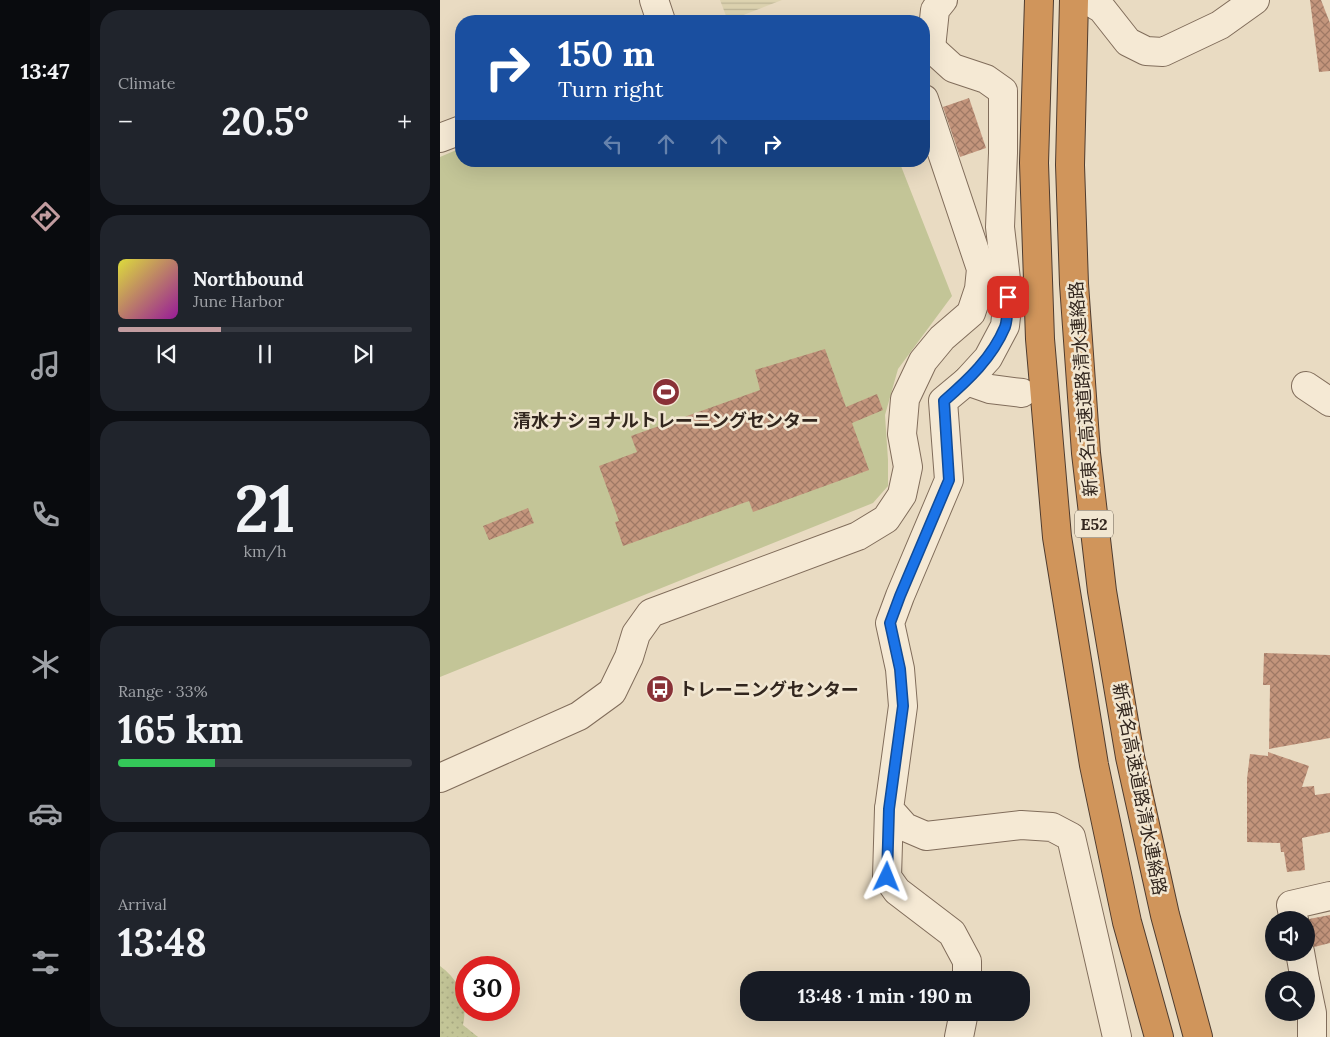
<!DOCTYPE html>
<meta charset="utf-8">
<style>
:root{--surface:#171b24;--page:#20242c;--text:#f1f3f6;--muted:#9ea1a6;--line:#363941;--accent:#c29ca0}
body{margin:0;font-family:Lora,"Noto Sans JP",serif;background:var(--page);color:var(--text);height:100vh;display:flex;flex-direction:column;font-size:19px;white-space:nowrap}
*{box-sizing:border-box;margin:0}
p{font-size:16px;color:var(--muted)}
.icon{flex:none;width:28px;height:28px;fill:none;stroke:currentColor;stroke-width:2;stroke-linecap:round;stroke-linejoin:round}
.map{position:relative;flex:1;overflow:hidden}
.sheet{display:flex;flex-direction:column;gap:10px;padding:10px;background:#0d0f14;width:350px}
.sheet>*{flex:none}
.hud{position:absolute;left:15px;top:15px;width:475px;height:152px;border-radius:20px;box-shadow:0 5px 20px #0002;background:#1a4fa0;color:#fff;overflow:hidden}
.buttons{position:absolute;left:825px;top:911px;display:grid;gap:10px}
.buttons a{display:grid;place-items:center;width:50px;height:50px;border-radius:50%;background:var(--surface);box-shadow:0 5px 20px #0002;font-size:25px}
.speed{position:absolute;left:15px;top:956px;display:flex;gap:10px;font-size:25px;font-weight:700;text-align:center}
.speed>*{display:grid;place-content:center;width:65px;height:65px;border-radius:50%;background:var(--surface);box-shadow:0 5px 20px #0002;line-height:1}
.speed .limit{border:8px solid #d22;background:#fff;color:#111}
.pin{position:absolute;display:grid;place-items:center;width:42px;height:42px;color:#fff;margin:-21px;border-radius:10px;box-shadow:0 2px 8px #0006}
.me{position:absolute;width:55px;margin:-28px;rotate:2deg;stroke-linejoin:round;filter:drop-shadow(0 0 4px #0008)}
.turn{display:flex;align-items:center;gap:18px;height:105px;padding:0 20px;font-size:22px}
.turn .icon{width:65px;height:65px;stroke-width:2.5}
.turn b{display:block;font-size:35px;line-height:42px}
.lanes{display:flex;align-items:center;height:48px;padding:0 20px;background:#0003;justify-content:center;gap:25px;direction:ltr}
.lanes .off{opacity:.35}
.big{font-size:38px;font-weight:700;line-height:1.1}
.sheet .tile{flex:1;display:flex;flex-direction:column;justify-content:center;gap:8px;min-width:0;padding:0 18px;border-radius:20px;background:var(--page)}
.sheet .dial{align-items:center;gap:0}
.dial b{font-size:65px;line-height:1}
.song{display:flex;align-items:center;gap:15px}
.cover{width:60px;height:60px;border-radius:8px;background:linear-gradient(135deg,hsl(60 70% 55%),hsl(300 70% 35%))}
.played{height:5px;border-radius:2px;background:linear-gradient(90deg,var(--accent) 35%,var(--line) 35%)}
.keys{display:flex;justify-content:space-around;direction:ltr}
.heat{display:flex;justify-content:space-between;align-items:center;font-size:28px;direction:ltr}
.charge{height:8px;border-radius:4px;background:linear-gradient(90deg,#34c759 33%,var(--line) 0)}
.trip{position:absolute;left:300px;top:971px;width:290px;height:50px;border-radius:20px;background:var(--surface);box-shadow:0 5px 20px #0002;font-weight:700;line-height:50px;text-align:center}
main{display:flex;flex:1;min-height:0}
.menu{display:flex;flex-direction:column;width:90px;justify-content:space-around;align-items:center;background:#090b0e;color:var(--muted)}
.menu .icon{width:35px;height:35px}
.menu .selected{color:var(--accent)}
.menu b{font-size:22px;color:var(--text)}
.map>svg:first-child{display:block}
.farmland{fill:url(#farmland-rules)}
.grass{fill:url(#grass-dots)}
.garden{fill:#c3c597}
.building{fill:url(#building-cross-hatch)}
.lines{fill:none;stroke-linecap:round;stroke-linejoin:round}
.minor-casing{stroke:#816d5b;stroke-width:30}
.highway-casing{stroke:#4f3c2f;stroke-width:30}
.minor{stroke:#f5e9d4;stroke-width:28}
.highway{stroke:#d0955b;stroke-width:28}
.route-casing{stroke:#114b97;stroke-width:12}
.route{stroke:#1a73e8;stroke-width:9}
.labels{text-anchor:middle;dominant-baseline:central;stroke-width:5;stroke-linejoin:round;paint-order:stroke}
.shield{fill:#f1e6d1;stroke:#6b6054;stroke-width:1}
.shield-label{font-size:16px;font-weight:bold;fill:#32261e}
.street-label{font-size:18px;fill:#32261e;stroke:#f1e6d1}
.poi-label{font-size:18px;font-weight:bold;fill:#32261e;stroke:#f1e6d1}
</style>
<main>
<nav class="menu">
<b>13:47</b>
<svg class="icon selected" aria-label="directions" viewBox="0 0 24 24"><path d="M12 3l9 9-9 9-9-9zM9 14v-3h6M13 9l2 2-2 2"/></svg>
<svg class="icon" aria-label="music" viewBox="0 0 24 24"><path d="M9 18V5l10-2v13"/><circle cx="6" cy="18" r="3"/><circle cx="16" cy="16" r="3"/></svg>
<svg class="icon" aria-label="phone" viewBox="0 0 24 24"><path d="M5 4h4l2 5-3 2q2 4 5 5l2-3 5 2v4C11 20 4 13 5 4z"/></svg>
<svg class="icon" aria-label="climate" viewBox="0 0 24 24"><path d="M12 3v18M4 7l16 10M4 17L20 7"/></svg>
<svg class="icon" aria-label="car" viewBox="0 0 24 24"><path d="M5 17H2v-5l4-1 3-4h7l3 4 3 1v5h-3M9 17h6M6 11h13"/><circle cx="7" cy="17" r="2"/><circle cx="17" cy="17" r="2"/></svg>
<svg class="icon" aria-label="filters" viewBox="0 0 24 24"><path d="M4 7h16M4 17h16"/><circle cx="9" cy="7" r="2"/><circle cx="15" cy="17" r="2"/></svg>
</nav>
<section class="sheet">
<div class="tile"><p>Climate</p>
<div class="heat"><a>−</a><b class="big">20.5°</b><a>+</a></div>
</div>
<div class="tile">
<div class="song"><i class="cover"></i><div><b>Northbound</b><p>June Harbor</p></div></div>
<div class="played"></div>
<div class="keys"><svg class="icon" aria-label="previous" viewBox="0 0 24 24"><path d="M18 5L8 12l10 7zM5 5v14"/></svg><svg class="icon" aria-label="pause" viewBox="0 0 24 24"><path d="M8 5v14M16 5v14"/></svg><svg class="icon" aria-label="next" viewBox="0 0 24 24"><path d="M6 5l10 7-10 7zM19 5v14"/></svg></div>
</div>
<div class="tile dial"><b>21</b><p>km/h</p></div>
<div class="tile"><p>Range · 33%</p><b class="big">165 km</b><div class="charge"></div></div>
<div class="tile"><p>Arrival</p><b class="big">13:48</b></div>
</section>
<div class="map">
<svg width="890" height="1037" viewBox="0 0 890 1037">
<defs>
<pattern id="farmland-rules" width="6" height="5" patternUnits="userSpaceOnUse" patternTransform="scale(1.25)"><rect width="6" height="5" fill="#ddd3b0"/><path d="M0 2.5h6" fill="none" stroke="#beb597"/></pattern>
<pattern id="grass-dots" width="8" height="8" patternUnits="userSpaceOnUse" patternTransform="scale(1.25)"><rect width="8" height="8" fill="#c3c597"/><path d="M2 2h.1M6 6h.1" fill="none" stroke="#a8a982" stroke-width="1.8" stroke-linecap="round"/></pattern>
<pattern id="building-cross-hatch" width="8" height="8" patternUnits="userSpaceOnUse" patternTransform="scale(1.25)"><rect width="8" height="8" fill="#c3957c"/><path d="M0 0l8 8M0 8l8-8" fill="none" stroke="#9f7965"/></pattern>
</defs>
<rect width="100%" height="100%" fill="#e9dbc2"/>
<!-- farmland -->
<path class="farmland" d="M280,0h62l-54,21z"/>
<!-- grass -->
<path class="grass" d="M0,966c20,14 28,36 23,59l15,12h-38z"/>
<!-- garden -->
<path class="garden" d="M21,148v13h438l53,135 -54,73 -13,46 3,45v26l-15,17 -433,174v-520z"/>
<!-- building -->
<g class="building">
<path d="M870,0h11l9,23v48l-11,1z"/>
<path d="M529,98l17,50 -26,9 -17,-50z"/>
<path d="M385,349l21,58 31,-13 6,16 -31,13 17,47 -116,42 -4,-11 -126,45 -8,-24 4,-1 -20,-55 38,-14 -6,-16 129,-46 -5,-20z"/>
<path d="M88,508l6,15 -45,17 -6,-14z"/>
<path d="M824,653l66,2v83l-61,11 1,-64h-7z"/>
<path d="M828,752l41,14 -7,21 12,-1 1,9 15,-2v39l-28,6 3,32 -18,2 -3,-20h-3l-1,-9 -33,-1v-63l3,-25 18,2z"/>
<path d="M890,915v28l-16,4 -2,-5 -6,-4v-9l3,-10z"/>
</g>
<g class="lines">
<!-- minor casing -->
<g class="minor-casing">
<g id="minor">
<path d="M214,0l7,21"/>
<path d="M647,0l15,9 26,33 18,9 17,1 57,-27 35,-25"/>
<path d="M491,48l22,20 33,11 17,12v62l-3,74 8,70 -3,29 -17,32 -21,23 -24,20 6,79 -49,116 -10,27 10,46 3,37 -14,103 16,18 21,9 95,-11 31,2 19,10 46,200"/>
<path d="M484,50l7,-2 4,-38 8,-10"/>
<path d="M0,138l21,-8"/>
<path d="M527,381l23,8 32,4"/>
<path d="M866,386l24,16"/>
<path d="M0,778l139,-62 33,-24 17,-35 7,-23 15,-21 207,-77 28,-17 16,-24 6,-28 -6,-33 3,-35 18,-38 19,-23 29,-25 8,-24 2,-20 -57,-170"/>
<path d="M449,809l-2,68 10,14 55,42 15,28v19"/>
<path d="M854,920l-3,-15 39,-9"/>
<path d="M860,952l5,28"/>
<path d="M866,984l6,29v24"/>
<path d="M519,1037l5,-25"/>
</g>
</g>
<!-- highway casing -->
<g class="highway-casing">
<g id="highway">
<path d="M599,0l-5,163 6,176 17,198 37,228 33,157 32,115"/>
<path d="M634,0l-4,165 4,119 12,169 16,138 28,166 35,158 33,122"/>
</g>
</g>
<!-- minor -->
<use href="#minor" class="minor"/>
<!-- highway -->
<use href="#highway" class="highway"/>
</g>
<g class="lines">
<!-- route casing -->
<g class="route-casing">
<path id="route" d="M447,877l2,-68 14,-103 -3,-37 -10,-46 10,-27 49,-116 -5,-79c24,-21 48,-43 61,-74 3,-8 2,-21 3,-30"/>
</g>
<!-- route -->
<use href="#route" class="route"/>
</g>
<!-- icons -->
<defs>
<g id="stadium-disc" transform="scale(1.4375)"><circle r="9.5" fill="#893137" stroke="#f1e6d1"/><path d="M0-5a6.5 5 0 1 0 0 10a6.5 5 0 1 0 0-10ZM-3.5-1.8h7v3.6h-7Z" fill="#fff"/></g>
<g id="bus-disc" transform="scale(1.4375)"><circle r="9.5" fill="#893137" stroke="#f1e6d1"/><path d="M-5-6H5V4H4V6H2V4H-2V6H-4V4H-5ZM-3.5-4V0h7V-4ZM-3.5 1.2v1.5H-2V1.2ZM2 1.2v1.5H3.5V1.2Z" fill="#fff"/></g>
</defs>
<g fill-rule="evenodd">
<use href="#stadium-disc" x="226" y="392"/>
<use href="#bus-disc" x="220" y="689"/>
</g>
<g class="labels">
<!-- shield labels -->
<rect class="shield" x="635" y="510.5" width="38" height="27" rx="4"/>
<g class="shield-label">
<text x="654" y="524">E52</text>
</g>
<!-- street labels -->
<g class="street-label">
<text transform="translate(643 389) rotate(-94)">新東名高速道路清水連絡路</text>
<text transform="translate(700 789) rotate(79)">新東名高速道路清水連絡路</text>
</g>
<!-- poi labels -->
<g class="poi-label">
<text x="226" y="420">清水ナショナルトレーニングセンター</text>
<text x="239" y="689" text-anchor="start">トレーニングセンター</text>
</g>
</g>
</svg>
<div class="buttons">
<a><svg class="icon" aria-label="sound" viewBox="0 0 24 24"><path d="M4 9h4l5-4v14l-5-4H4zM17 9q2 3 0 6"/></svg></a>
<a><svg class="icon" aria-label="search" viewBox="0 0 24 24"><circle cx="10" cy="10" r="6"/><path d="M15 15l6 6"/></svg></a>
</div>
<div class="speed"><div class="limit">30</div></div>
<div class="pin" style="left:568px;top:297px;background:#d93025"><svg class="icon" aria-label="arrive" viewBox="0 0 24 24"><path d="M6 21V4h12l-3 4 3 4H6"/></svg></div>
<svg class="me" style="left:447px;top:877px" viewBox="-20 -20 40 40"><path d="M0-17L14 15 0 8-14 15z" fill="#1a73e8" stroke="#fff" stroke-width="4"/></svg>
<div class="trip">13:48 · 1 min · 190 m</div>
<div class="hud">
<div class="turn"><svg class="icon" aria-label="right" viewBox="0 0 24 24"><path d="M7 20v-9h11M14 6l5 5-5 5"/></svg><div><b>150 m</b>Turn right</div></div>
<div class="lanes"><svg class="icon off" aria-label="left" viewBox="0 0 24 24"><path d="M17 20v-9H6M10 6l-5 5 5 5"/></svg><svg class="icon off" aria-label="ahead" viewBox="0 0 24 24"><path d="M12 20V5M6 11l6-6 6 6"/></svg><svg class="icon off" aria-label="ahead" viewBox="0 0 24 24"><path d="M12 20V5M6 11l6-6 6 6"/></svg><svg class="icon" aria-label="right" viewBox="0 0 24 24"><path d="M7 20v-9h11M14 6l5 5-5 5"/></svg></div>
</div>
</div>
</main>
